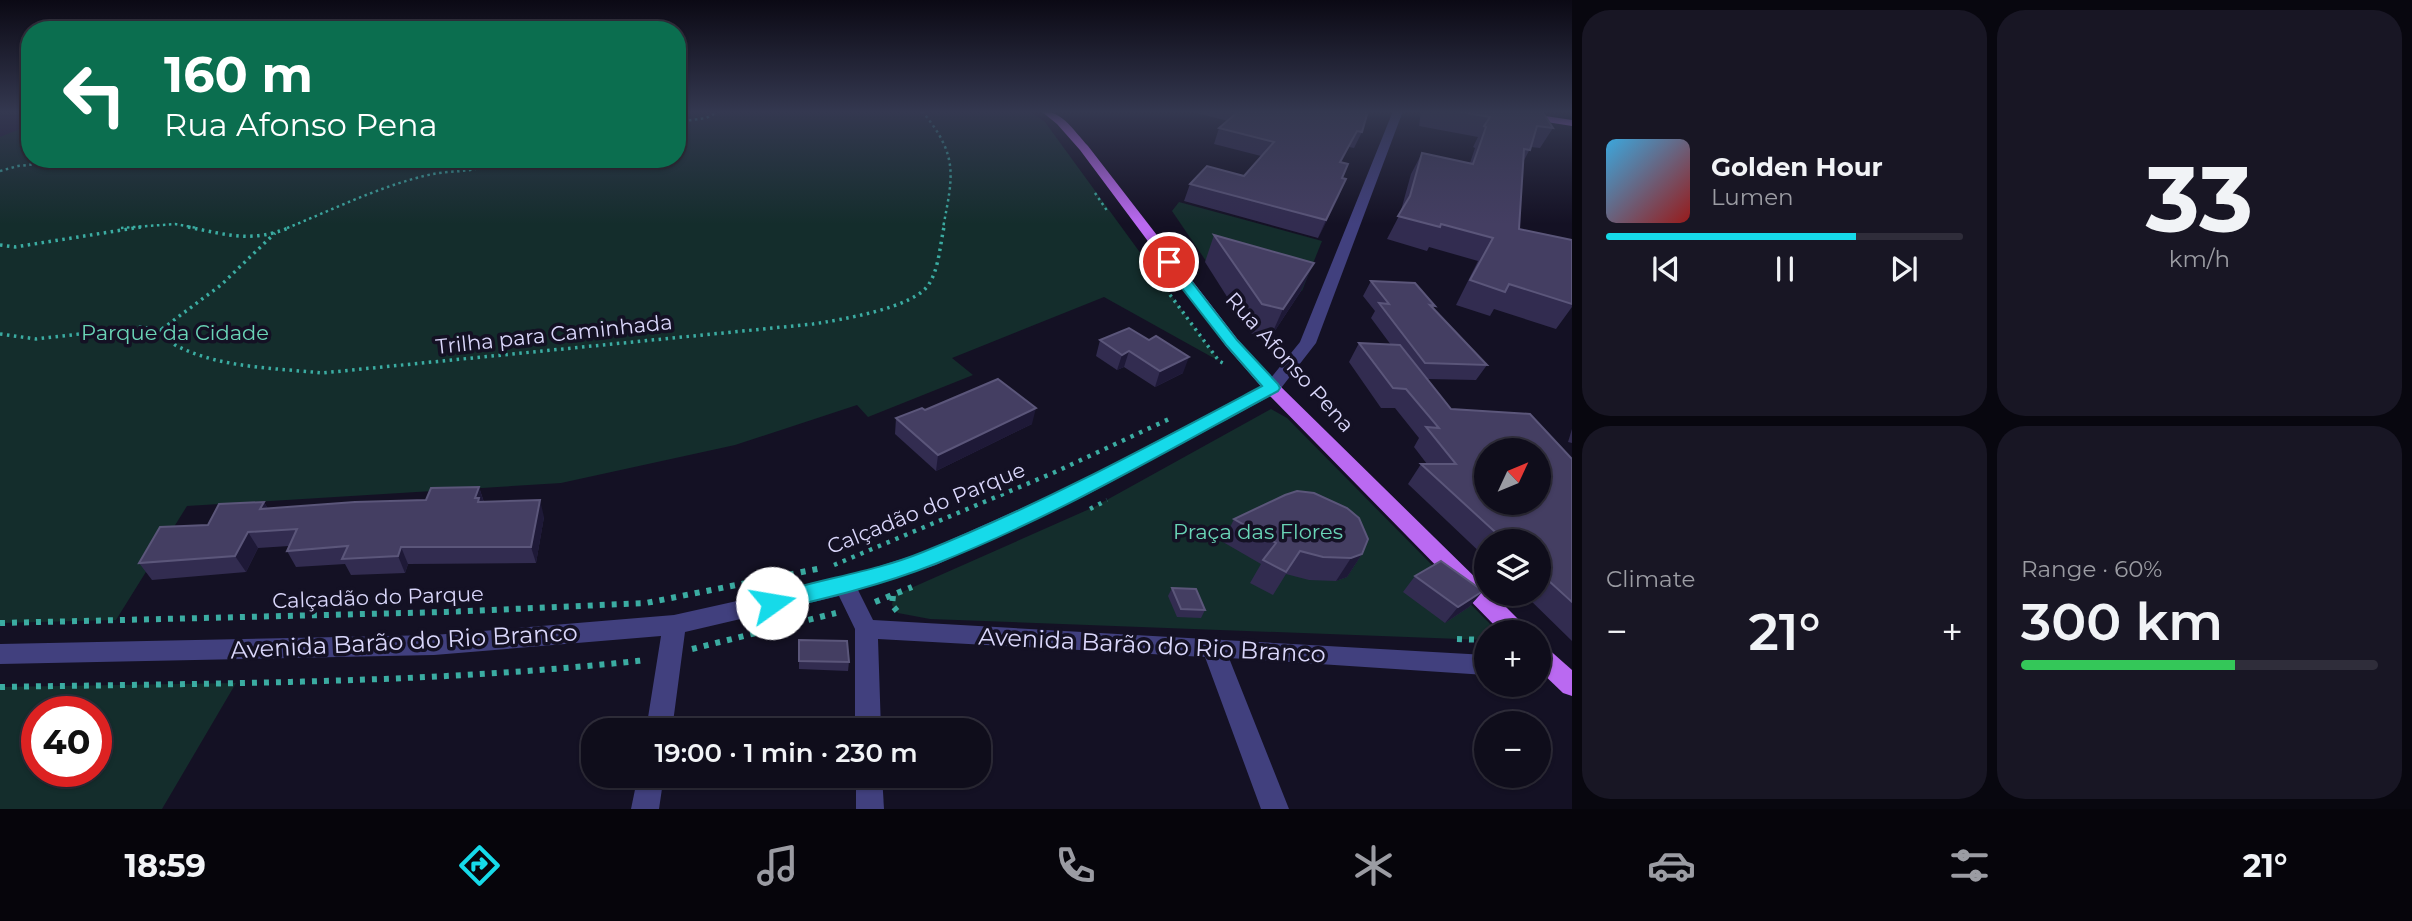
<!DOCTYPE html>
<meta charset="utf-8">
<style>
:root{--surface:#0f0d1b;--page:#181624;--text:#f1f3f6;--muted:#9b9ca3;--line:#2f2d3a;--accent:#16dae9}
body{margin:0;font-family:Montserrat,sans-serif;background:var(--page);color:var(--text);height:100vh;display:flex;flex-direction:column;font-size:26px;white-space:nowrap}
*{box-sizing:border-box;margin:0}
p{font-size:23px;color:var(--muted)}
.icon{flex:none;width:38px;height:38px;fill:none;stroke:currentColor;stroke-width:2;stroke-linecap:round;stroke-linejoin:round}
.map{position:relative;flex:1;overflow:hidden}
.details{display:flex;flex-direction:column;gap:10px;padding:10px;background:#08070f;width:840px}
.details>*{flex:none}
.guide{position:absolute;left:21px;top:21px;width:665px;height:147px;border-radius:28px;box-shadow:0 2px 5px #0004,0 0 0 2px var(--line);background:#0b6e4f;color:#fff;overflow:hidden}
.needle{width:46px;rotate:46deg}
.fabs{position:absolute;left:1474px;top:438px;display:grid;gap:14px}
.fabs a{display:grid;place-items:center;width:77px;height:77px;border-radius:50%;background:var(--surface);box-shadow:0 2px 5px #0004,0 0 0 2px var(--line);font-size:35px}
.speed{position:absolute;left:21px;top:696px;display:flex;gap:14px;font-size:35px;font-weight:700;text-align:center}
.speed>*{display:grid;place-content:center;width:91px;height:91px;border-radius:50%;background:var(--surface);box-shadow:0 2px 5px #0004,0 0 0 2px var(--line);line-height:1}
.speed .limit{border:10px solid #d22;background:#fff;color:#111}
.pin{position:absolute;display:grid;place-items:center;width:60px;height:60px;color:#fff;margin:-30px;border:4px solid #fff;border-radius:50%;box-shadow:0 2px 7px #0007}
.me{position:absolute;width:77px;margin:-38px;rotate:77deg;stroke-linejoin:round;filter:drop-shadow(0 0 5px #0008)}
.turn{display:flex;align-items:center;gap:24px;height:147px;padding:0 28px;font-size:32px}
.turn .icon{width:91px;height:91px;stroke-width:2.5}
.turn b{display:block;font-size:49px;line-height:60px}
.big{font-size:52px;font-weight:600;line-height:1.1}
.details .card{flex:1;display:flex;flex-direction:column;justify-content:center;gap:10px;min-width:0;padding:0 24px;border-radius:28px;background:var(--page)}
.details .dial{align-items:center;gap:0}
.dial b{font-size:91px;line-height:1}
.song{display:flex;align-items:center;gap:21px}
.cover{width:84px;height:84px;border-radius:10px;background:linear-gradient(135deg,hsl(200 70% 55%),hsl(0 70% 35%))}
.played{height:7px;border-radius:4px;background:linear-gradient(90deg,var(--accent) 70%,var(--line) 70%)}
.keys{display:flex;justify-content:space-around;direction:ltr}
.heat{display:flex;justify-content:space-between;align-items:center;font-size:38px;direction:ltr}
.charge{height:10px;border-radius:5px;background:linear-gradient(90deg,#34c759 60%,var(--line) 0)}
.details .tiles{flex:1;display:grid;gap:10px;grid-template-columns:repeat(2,1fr)}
.trip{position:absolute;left:581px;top:718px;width:410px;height:70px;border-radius:28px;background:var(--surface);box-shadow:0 2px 5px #0004,0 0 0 2px var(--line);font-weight:600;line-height:70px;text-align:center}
.dock{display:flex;height:112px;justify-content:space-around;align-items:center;background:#06050b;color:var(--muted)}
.dock .icon{width:49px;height:49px}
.dock .selected{color:var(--accent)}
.dock b{font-size:32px;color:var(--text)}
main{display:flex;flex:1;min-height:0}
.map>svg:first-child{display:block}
.green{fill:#142d2c;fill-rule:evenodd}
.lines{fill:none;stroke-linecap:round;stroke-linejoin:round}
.path-far3{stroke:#3baca2;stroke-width:2.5;stroke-dasharray:2.5 3.5;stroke-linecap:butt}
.path-far2{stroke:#3baca2;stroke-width:3.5;stroke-dasharray:2.5 4.5;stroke-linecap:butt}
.path-far1{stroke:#3baca2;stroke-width:4.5;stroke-dasharray:3.5 6;stroke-linecap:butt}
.path{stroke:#3baca2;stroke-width:6;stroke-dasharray:5 7;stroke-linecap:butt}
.minor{fill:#41407e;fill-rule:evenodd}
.major{fill:#ba69f1;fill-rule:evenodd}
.wall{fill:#322c50}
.shaded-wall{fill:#1e1937}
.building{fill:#443e62;stroke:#5b567a;stroke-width:2;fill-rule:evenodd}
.route{fill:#16dae9;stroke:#0e8e97;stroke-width:2}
.labels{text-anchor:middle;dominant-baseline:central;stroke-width:7;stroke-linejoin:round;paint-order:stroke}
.park-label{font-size:21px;fill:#6ad5b7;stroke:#141124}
.street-label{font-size:21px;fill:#dad7fb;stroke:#141124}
.near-street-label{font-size:24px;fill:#dad7fb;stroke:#141124}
</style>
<main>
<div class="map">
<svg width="1572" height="809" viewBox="0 0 1572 809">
<rect width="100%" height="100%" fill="#141124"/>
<!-- green -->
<g class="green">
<path d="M0,111h30v48h647v-48h353l15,11 174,239 -115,-64 -152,61 21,17 -105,42 -11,-12 -122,40 -174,38 -374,23 -71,114 -116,3z"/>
<path d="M1179,202l143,39 -20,50 -94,-27 -36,-53z"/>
<path d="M1271,409l16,9 211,214h-12v8l-556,-21 -32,-6 -6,-8 1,-9 201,-89z"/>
<path d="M236,683l-74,126h-162v-122zM37,712h59v60h-59z"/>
</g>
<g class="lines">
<!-- path-far3 -->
<g class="path-far3">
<path d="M922,111c37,45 31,64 21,117"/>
<path d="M677,122l29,-4 14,-7"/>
<path d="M0,171l18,-5 65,-7"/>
<path d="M1095,193l13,19"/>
<path d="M121,228l54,-4 22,4"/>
<path d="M287,228c45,-18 89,-40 137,-52 31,-8 46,0 78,-17"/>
</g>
<!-- path-far2 -->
<g class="path-far2">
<path d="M188,227c40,8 64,16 103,0"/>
<path d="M0,245l15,2 126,-20"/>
<path d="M1145,261l74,100 6,3"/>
<path d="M162,329l59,-44 54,-52"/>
<path d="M0,334l36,5 105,-12 21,3c4,5 9,13 15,16 43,22 98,22 145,27l491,-49c26,-4 102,-16 116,-40 10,-16 11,-39 15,-57"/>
</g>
<!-- path-far1 -->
<g class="path-far1">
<path d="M1090,509l17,-9"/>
<path d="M834,565l219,-92 116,-54"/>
</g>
<!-- path -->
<g class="path">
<path d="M893,596l-1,9 5,6"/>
<path d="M875,602l37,-15"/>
<path d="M0,623l446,-11 200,-9 176,-35"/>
<path d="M1457,639l29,1"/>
<path d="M692,649l144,-36"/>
<path d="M0,687c215,-4 432,-3 646,-27"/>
</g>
<!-- minor -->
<g class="minor">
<path d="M1393,111h10l-87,232 -38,49 -195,105 -147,68 -78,25 15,30 613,35v20l-257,-17 60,151h-28l-56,-152 -327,-18 3,91h-26v-101l-16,-33 -154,36 -13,98h-26l15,-94 -227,19 -434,9v-20l434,-9 240,-20 171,-38 76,-24 148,-66 197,-103 34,-42z"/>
<path d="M638,775h26l-5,34h-28z"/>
<path d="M856,775h26l2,34h-28z"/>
</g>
<!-- major -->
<g class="major">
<path d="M1041,111c21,-1 33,20 47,35l150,194 40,44 208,204v5h6l32,32 3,7h-26l-235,-240 -40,-46 -146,-196 -23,-26z"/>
<path d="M1489,111h24l59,9v6l-78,-12z"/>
<path d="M1538,644l8,3 26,23v26l-9,-3 -25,-24z"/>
</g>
</g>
<!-- wall -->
<g class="wall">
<path d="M1189,111h179l-6,21 -8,16 -5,-1 -8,16 7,1 -6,14 -3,18 -21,42 -134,-37 6,-17 54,-8 17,-20 -47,-12 5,-16 9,-7z"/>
<path d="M1421,111h121l11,17 -13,20 -9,-1 -8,15 -4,67 53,11v67l-16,22 -62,-20 -4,7 -34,-11 22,-44 -49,-14 -2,4 -40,-12 13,-25 11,-40 11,-21 48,10 5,-15 -2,-1 5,-10 -59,-11z"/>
<path d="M1214,235l87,56 -31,47 -20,-5 -45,-71z"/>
<path d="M1371,281l64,25 -2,2 54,57 -11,15 -49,-1 24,30 121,50v182l-49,-48h15v-52h-52v17l-78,-74 13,-20h6l-13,-17 5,-9 -24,-30h-14l-32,-46 10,-19 32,2 -20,-27 4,-7 -12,-15z"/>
<path d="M1100,340l83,33 -28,14 -31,-20 -7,3 -21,-14z"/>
<path d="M925,410l107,14 -96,47 -41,-37 1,-16z"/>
<path d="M1572,429v14l-4,-1z"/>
<path d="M479,487l5,15 60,15 -8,46 -128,1 -3,9 -54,2 -6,-11 -49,3 -9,-16 2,-5 -31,2 -12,24 -94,8 -13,-17 69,-38 56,-23 4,7 158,-9z"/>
<path d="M1234,519l128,35 -15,23 -11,4 -27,-1 -23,-6 -13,21 -23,-12 11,-19 -38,-22z"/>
<path d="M1415,576l68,15 -14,16 -24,16 -42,-31z"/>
<path d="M1172,588l33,22 -4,8 -24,-1 -9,-21z"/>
<path d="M799,640l50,22 -1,9 -49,-2z"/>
</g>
<!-- shaded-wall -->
<g class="shaded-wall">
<path d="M0,111h30v14l-30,12z"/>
<path d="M1357,131l-8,16 -17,32 8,-17z"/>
<path d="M1346,179l-7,17 -21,42 8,-18z"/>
<path d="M1314,263l-13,28 -31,47 13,-29z"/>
<path d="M1129,351l-5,16 -7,3 5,-15z"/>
<path d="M1189,357l-6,16 -28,14 5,-16z"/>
<path d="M1036,408l-4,16 -96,47 2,-16z"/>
<path d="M479,487l5,16v15l-9,-20z"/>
<path d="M540,500l4,17 -8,46 -5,-16z"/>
<path d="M264,502l9,16 -13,-9z"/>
<path d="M248,532l10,16 -12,24 -11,-16z"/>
<path d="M401,547l7,17 -3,9 -7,-17z"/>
<path d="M1362,554l-15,23 -11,4 15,-23z"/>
<path d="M1483,591l-14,16 -24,16 13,-16z"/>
</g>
<!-- building -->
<g class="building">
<path d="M1239,111h129l-6,21 -5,-1 -17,31 8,2 -6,14 4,1 -20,41 -136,-36 17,-18 37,10 30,-34 -55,-14z"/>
<path d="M1456,111h86l11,17 -16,-2 -7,24 -6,-1 -5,80 53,11v64l-63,-20 -4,8 -35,-12 23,-42 -52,-14 -1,3 -42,-11 12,-20 12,-43 51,11 13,-37 -2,-1 6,-9z"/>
<path d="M1214,235l100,28 -31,46 -21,-5z"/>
<path d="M1371,281l44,2 20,23 -5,-1 57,60 -62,-2 -46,-60 10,1z"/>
<path d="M1129,328l20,12 7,-4 33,21 -29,14 -31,-20 -7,4 -22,-15z"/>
<path d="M1359,343l41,2 51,64 79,5 42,45v143l-34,-31v-30h-33l-84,-77h35l-30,-37 13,1 -33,-39 -13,-1zM1486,450h52v52h-52z"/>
<path d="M998,379l38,29 -98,47 -42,-37 26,-10 3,2z"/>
<path d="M479,487l-4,11h4l-1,4 62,-2 -9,47h-130l-3,9 -56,3 6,-13 -61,5 10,-22 -49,3 -13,24 -96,7 21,-36 48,-2 11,-21 45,-2 -4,7 95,-7 71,-2 5,-12z"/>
<path d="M1297,491l17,2 33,15 12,10 9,21 -6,15 -11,4 -28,-1 -23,-6 -14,21 -23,-12 13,-17 -42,-24 51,-24z"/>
<path d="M1441,561l42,30 -25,16 -43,-31z"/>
<path d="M1172,588l24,1 9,21 -24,-1z"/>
<path d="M799,640l48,1 2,21 -50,-1z"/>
</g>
<!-- sky -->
<linearGradient id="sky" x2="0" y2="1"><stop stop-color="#0b0914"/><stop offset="0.5" stop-color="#343850"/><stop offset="1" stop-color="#343850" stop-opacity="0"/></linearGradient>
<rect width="1572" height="224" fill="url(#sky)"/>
<!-- route -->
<path class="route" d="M1169,258l5,1 63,81 41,44 2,4 -2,3c-113,61 -224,126 -343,173 -53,21 -108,34 -163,47l-8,-2 -3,-6 3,-6c52,-18 108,-24 159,-45 117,-47 228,-107 339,-166l-35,-40 -63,-81 -1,-3z"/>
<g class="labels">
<!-- park labels -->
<g class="park-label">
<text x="175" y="332">Parque da Cidade</text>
<text x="1258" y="531">Praça das Flores</text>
</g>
<!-- street labels -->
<g class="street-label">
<text transform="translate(554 334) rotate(-6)">Trilha para Caminhada</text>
<text transform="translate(1290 362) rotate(48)">Rua Afonso Pena</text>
<text transform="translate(926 508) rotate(-22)">Calçadão do Parque</text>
<text transform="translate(378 597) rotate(-2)">Calçadão do Parque</text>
</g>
<!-- near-street labels -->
<g class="near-street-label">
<text transform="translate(404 641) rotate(-3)">Avenida Barão do Rio Branco</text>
<text transform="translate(1152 645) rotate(3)">Avenida Barão do Rio Branco</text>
</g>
</g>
</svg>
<div class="fabs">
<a><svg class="needle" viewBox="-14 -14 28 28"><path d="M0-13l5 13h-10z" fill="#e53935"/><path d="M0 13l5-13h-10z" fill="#9b9ca3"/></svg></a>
<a><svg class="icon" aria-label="layers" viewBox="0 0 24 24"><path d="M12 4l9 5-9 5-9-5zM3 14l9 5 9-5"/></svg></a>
<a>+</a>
<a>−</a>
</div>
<div class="speed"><div class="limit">40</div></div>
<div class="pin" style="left:1169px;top:262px;background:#d93025"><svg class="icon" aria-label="arrive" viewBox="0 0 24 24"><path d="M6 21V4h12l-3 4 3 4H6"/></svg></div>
<svg class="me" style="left:772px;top:603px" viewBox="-20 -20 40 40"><circle r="19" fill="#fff"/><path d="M0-13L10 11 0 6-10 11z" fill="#16dae9"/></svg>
<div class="trip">19:00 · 1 min · 230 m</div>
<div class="guide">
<div class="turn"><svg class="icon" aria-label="left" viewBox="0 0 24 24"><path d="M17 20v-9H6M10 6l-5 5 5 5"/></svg><div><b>160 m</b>Rua Afonso Pena</div></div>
</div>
</div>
<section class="details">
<div class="tiles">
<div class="card">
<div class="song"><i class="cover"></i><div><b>Golden Hour</b><p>Lumen</p></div></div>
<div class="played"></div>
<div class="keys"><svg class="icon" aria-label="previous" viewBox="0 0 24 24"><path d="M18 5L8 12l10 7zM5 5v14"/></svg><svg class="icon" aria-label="pause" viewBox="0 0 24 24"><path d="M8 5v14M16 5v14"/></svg><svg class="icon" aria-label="next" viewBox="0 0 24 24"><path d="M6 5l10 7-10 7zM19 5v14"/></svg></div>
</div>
<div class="card dial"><b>33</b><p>km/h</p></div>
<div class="card"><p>Climate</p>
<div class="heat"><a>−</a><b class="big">21°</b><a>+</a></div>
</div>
<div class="card"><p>Range · 60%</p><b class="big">300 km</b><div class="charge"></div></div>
</div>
</section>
</main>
<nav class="dock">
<b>18:59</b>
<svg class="icon selected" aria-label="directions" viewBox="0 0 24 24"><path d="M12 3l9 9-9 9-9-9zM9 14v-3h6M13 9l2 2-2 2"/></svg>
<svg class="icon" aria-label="music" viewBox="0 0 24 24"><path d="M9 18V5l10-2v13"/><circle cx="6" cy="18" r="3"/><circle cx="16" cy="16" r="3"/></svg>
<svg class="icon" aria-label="phone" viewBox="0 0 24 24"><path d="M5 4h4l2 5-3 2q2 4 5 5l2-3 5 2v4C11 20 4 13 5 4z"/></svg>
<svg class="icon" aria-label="climate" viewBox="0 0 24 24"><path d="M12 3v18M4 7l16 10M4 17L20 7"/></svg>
<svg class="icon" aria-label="car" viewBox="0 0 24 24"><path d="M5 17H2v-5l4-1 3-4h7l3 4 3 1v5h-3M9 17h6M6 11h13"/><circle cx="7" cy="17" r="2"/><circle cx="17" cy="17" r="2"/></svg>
<svg class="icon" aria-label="filters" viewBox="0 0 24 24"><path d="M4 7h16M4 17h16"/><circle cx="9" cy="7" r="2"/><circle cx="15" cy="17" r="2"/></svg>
<b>21°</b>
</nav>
